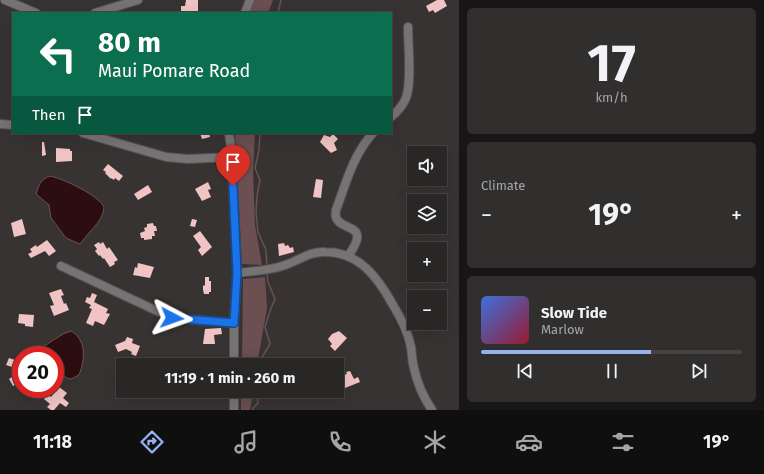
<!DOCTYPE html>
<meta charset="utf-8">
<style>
:root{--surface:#292626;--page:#312e2e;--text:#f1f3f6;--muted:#a5a5a7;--line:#454343;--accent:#95b2f1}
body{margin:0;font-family:"Fira Sans",sans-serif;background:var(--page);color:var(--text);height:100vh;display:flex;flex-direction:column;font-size:15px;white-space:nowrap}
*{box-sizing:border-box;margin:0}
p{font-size:13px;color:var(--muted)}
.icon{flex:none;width:22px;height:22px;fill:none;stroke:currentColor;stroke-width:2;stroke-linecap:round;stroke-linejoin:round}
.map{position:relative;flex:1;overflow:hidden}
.drawer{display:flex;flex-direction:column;gap:8px;padding:8px;background:#171515;width:305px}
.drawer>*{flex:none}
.top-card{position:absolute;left:12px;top:12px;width:380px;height:122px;border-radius:0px;box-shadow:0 4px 16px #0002,0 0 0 1px var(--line);background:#0b6e4f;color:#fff;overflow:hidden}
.tools{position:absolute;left:407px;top:146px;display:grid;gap:8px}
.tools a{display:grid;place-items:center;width:40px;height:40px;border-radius:0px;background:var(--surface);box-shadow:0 4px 16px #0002,0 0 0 1px var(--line);font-size:20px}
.speed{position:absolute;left:12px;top:346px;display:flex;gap:8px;font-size:20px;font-weight:700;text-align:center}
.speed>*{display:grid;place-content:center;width:52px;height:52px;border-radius:50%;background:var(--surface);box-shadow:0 4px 16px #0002,0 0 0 1px var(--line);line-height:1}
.speed .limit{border:6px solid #d22;background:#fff;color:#111}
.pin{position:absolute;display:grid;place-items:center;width:34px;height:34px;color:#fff;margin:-41px -17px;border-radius:50% 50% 50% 0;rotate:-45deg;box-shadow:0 0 4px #0007}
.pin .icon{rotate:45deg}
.me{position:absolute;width:44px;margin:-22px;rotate:94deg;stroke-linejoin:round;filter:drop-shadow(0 0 3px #0008)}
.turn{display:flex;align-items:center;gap:14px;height:84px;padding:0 20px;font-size:18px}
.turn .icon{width:52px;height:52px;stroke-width:2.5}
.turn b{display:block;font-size:28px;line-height:34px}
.then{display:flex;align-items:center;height:38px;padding:0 20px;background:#0003;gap:8px;font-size:15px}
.big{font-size:30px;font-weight:700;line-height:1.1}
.drawer .widget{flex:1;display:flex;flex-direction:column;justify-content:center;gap:6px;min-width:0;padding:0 14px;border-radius:6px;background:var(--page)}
.drawer .dial{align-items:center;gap:0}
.dial b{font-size:52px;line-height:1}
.song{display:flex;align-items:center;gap:12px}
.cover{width:48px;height:48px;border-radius:6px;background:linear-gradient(135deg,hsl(220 70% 55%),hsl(350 70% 35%))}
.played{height:4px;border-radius:2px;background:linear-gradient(90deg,var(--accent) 65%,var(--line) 65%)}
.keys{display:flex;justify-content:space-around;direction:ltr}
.heat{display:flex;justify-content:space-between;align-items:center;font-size:22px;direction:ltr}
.trip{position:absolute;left:116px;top:358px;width:228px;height:40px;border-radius:0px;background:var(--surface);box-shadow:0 4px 16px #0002,0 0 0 1px var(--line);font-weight:700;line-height:40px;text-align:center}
.menu{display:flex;height:64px;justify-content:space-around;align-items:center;background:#100f0f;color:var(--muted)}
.menu .icon{width:28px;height:28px}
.menu .active{color:var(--accent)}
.menu b{font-size:18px;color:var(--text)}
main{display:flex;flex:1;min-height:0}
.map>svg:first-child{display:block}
.green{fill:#6c4f50}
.water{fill:#2d0e10;stroke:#685253}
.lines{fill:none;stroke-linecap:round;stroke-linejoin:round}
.stream{stroke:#685253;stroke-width:1.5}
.building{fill:#f0c3c4}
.minor-casing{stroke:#555252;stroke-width:10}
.minor{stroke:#777374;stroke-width:8}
.route-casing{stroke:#114b97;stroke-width:10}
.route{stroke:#1a73e8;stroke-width:7}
</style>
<main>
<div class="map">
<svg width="459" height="410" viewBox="0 0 459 410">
<rect width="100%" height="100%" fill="#373333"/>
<!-- green -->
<g class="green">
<path d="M254,0h19l-5,13h-19z"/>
<path d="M235,133h20l-2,39 2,53 7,40 -20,-1z"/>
<path d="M265,277l2,31 -10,57h-15l1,-86z"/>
<path d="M241,391h12l-3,19h-9z"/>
</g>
<!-- water -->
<g class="water">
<path d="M50,176c14,3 48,19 54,31 -1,12 -9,19 -16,27 -3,3 -5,7 -8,10l-14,-6 -15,-20 -2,-13 -13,-11c3,-9 4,-14 14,-18z"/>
<path d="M71,331c16,9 14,29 8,44l-8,4 -4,-1 -12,-8v-15l-18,-1v-3l4,-3 22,-14z"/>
</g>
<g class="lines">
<!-- stream -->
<g class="stream">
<path d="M278,13l3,-13"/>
<path d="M260,133l-1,17 -4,18 5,12 -3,16 -1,16 2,20 8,18 1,17"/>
<path d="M259,365v-3l11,-18 -5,-17 5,-16 5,-12 -7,-17 -1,-9"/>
<path d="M253,410v-2l5,-5 -2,-12"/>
</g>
</g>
<!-- building -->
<g class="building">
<path d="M186,0h12v13h-17v-7h4z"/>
<path d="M437,0h7l3,6 -12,7 -2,-3 -4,2 -3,-6z"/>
<path d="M200,133h9l1,4 -8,2z"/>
<path d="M333,134l5,5 -4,4 3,7 -6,3 -11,-11 4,-7 6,2z"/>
<path d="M42,142h2l2,13 -4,1z"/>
<path d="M56,148l14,1v2h2v10l-16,1z"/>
<path d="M108,164l15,12 -4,5 -4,-3 -1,2 -3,-2v1l-6,-6 1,-1 -3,-2z"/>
<path d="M316,179l7,1 -2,18 -8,-1z"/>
<path d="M208,182l3,7 -3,1 3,7 -9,4 -7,-12z"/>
<path d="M148,185l4,7 -14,8 -4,-6z"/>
<path d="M22,219l4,15 -12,3 -3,-14z"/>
<path d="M192,219l5,1 -2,7 -5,-1z"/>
<path d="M153,223l1,3h2l1,5h-3l1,5h-3v3l-8,1v-2h-3l-1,-5 5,-2 -1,-3 3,-1v-3z"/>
<path d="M200,231l12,16 -10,9 -4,-6 3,-3 -8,-11z"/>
<path d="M47,240l9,11 -7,5 -4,-5 -14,7 -3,-4 4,-2 -2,-3 6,-4 1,2z"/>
<path d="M99,242l1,2 3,-2 4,7 2,-2 9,13 -4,2 1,2 -5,3 -6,-9 -1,1 -3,-4 -1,1 -4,-5 2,-2 -3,-4z"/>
<path d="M284,243l1,3 3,-1 2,3 3,-1 1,5 -15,4 -1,-12z"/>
<path d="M138,263l16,4 -4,11 -17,-3 2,-8 2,1z"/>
<path d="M205,277h4v4h2v11h-2v2h-5l-1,-4v-4l2,-1z"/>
<path d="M61,289l3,6 -3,1 3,8 2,-1 3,7 -15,6 -4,-10 4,-1 -5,-12z"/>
<path d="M92,293l5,2 -3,7 14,7 -2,4 4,1 -6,11 -9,-4 -2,5 -7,-3 6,-14 -3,-1 2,-3 -6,-3 2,-5 3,1z"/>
<path d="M19,314l15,1 -1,12 -8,-1v-2l-7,-1z"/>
<path d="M221,328l1,6 -8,1 1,9h-12l2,-15z"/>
<path d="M339,331l8,7 -12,13 -5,-5 2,-2 -4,-5 4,-5z"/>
<path d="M127,337l6,2 -1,4 8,3 -4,10 -5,-2 1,-2 -6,-3 -8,3 -3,-7 10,-4z"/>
<path d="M9,358l6,2 -3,7 -6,-2z"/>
<path d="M21,371v11l-8,4 -4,-7z"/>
<path d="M350,371l4,8 4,-2 2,5 -15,6 -3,-7 3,-1 -1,-5 3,-1 -1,-2z"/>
<path d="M59,387l8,6 -4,5 6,5 -3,4 -6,-4 -6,7h-3l-4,-3 3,-3 -6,-5 4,-5 3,3z"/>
</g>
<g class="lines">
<!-- minor casing -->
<g class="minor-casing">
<g id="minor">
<path d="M5,0l31,13"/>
<path d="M95,13l43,-13"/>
<path d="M245,13l5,-13"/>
<path d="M391,117c6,-5 12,-12 15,-19 6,-16 2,-53 2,-71"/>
<path d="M0,124l13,1"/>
<path d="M83,133l83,24 22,2 44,-2"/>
<path d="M229,133l3,24 5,116 -3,50v42"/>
<path d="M348,256c25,-34 -8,-24 -12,-39 -1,-3 0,-5 0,-7 10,-27 17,-55 37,-77"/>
<path d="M61,266l111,52 62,5"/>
<path d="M237,273c15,-2 30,-2 45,-7 15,-4 27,-15 43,-14 35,0 53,26 68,53 8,13 15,27 18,42 1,7 1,14 3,21 3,15 10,30 18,42"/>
<path d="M234,391v19"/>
</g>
</g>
<!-- minor -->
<use href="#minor" class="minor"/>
</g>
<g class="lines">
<!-- route casing -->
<g class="route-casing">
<path id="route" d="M172,318l62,5 3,-50 -4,-87"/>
</g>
<!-- route -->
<use href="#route" class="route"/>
</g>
</svg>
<div class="tools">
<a><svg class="icon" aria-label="sound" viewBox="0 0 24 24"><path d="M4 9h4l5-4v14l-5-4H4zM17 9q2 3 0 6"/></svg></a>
<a><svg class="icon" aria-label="layers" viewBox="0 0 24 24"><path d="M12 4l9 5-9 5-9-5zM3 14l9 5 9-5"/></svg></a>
<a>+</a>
<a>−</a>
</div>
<div class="speed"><div class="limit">20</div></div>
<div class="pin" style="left:233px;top:186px;background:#d93025"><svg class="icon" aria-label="arrive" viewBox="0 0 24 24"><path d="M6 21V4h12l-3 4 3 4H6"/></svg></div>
<svg class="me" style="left:172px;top:318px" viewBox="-20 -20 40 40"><path d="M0-17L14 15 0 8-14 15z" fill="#1a73e8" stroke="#fff" stroke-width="4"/></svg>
<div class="trip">11:19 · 1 min · 260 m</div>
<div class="top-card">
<div class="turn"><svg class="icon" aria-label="left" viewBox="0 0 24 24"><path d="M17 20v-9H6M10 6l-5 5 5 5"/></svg><div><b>80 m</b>Maui Pomare Road</div></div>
<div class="then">Then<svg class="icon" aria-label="arrive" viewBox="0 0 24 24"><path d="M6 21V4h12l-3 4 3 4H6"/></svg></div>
</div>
</div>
<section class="drawer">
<div class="widget dial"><b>17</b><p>km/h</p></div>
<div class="widget"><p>Climate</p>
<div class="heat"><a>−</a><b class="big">19°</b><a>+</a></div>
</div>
<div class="widget">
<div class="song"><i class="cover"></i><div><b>Slow Tide</b><p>Marlow</p></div></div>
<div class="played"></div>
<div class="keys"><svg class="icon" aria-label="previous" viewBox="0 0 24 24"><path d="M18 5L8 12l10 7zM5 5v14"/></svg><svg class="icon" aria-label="pause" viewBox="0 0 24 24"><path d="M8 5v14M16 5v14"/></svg><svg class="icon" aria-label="next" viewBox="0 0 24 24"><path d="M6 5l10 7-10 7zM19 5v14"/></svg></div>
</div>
</section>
</main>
<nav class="menu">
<b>11:18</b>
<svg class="icon active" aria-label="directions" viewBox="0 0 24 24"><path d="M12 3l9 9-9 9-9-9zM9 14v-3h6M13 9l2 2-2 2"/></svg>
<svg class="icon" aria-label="music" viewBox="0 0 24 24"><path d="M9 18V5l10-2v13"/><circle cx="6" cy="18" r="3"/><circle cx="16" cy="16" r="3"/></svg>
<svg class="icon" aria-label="phone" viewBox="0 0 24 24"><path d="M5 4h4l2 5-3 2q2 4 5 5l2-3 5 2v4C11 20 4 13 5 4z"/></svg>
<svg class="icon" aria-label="climate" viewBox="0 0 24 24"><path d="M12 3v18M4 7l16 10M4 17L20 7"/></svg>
<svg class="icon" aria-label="car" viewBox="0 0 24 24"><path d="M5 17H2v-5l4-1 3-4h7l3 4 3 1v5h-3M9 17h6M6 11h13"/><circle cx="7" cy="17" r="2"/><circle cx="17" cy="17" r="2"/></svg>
<svg class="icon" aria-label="filters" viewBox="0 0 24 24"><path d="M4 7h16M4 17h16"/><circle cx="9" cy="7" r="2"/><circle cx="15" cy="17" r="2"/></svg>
<b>19°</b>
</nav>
